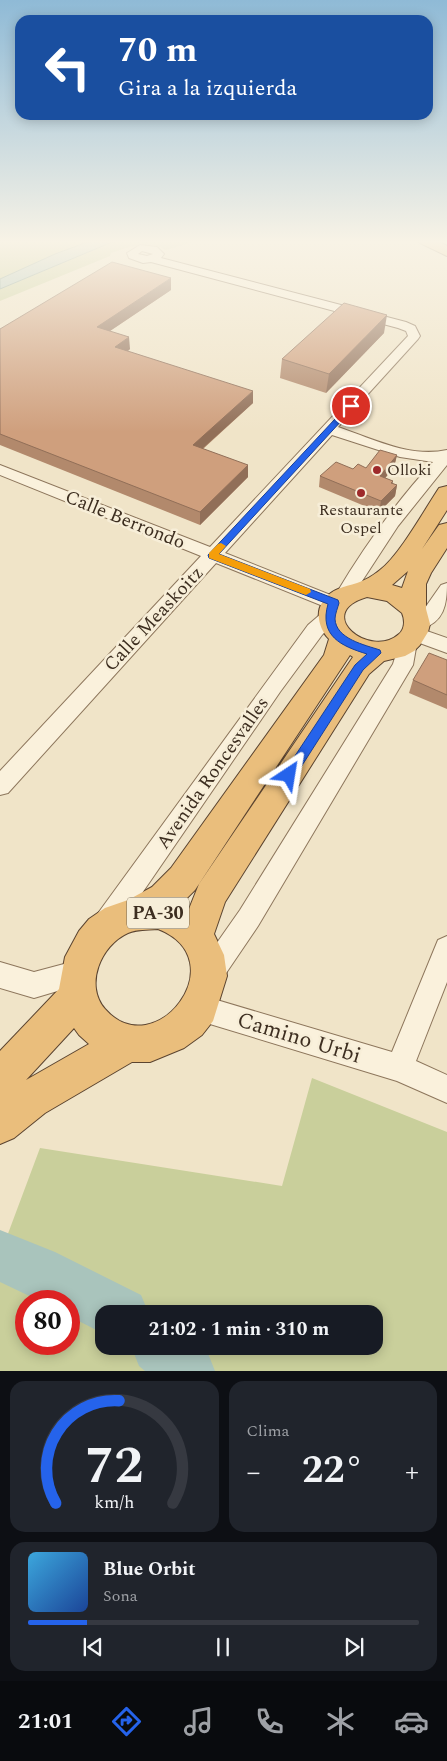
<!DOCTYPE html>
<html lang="es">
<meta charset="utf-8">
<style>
:root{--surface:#171b24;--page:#20242c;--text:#f1f3f6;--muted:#9ea1a6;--line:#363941;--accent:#2563eb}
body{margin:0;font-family:Spectral,serif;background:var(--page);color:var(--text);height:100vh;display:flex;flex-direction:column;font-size:19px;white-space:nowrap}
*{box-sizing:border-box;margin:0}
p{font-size:16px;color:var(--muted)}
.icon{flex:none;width:28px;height:28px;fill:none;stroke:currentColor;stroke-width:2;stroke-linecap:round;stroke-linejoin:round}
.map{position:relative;height:1371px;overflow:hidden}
.details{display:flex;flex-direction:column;gap:10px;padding:10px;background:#0d0f14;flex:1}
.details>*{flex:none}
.top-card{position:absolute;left:15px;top:15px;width:418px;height:105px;border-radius:15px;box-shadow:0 2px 12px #0003;background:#1a4fa0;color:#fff;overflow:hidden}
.speed{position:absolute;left:15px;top:1290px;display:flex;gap:10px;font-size:25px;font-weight:700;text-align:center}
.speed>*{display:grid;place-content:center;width:65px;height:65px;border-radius:50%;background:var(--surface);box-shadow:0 2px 12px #0003;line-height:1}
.speed .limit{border:8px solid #d22;background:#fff;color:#111}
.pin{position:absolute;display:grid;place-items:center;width:42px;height:42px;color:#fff;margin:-21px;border:2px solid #fff;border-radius:50%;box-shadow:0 1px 5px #0007}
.me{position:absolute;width:55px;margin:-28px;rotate:33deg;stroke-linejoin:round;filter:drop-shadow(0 0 4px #0008)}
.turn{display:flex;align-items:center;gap:18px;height:105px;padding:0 20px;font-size:22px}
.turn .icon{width:65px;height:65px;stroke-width:2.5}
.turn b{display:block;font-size:35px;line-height:42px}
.big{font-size:38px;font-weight:700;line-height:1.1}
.details .widget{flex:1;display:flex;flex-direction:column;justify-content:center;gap:8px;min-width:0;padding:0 18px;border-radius:15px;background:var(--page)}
.details .dial{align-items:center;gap:0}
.dial svg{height:130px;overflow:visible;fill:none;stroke:var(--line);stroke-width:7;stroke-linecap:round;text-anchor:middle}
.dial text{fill:var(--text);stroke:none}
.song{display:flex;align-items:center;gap:15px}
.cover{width:60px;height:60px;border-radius:8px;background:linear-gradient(135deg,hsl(200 70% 55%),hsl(220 70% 35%))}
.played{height:5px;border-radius:2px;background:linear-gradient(90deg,var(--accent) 15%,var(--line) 15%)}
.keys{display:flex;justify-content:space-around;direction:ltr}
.heat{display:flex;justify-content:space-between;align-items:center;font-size:28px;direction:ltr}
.details .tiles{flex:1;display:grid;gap:10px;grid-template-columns:1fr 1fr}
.widget:last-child{grid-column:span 2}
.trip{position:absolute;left:95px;top:1305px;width:288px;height:50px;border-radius:15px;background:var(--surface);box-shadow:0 2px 12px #0003;font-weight:700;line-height:50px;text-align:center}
.tab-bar{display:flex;height:80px;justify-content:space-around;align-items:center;background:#090b0e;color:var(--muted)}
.tab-bar .icon{width:35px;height:35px}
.tab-bar .selected{color:var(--accent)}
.tab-bar b{font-size:22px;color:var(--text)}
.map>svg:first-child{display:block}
.green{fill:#c9cf9b;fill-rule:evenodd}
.water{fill:#a9c4bc;stroke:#6f938a}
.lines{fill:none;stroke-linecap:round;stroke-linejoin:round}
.river{fill:#a9c4bc;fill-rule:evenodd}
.minor-casing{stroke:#8d765c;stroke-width:2}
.trunk-casing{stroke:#5b4430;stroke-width:2}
.minor{fill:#faf1dc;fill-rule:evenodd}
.trunk{fill:#eabe7c;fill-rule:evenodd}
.wall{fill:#b2896c}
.shaded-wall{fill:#916f58}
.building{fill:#cf9f7d;stroke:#916f58}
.route{fill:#2563eb;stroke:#184099}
.slow{fill:#f59e0b}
.poi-dot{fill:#9e2a2b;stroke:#f7eed8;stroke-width:2}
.labels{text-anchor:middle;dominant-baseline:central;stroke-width:5;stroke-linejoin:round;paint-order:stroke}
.far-poi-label{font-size:16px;fill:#3d2e20;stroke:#f7eed8;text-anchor:start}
.shield{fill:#f7eed8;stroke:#756857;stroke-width:1}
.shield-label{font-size:18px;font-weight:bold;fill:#3d2e20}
.street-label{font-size:19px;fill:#3d2e20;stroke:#f7eed8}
.near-street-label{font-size:22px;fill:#3d2e20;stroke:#f7eed8}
</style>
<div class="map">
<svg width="447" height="1371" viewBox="0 0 447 1371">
<rect width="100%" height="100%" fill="#f0e4c8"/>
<!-- green -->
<g class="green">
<path d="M0,240h95l-40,14 -55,25z"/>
<path d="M117,240h83l-34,10c-18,-11 -36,-3 -55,3l-1,3 -110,45v-12z"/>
<path d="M312,1078l135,54v239h-447v-116l40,-107 242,38zM26,1301h43v43h-43zM104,1314h270v32h-270z"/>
</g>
<!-- water -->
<path class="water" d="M93,240h24l-117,49v-10l55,-25z"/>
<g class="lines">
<!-- river -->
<g class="river">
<path d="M0,1230l55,22 86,43 8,19h-45v20l-35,-18v-15h-29l-40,-19z"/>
<path d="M131,1346h70l6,5 8,20h-70l-6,-5z"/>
</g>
<!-- minor casing -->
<g class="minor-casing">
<g id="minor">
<path d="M140,245l17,2 7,7 -3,4 245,64 9,4 5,10 -2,3 -80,88c35,12 72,31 109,23v15l-49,61 -47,72 -10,1 2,4 -3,5 -6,1 -6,-1 -112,-45 -208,230 -8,2v-24l201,-215 -201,-81v-10l210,82 198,-211 -2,-5 -8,-3 -247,-66 -8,1 -14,-5 -2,-5zM142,251l11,3 -6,2 -9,-2zM332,435l68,22 33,5c-37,40 -69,85 -97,132l2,4 -113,-45z"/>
<path d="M447,583c0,22 -3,39 -26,46l26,9v15l-30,-11 -4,23 -3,5 -152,256 -40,59 -9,4 -9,-4 -4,-9 4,-9 40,-57 153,-246 8,-26 7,-2 -1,-2 2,-5 4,-1 -4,-5 2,-5 9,-3 21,-30z"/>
<path d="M329,611l7,2 2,5 -16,17 -42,57 -166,242 -9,3 -9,-3 -4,-9 4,-9 212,-291 14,-12z"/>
<path d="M447,936v46l-31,79 31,14v28l-50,-22 -197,-60 -9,-4 -4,-9 4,-9 9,-4 192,57 46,-112z"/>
<path d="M79,960l9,4 4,9 -4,9 -54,16 -34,-10v-26l34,10z"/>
</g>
</g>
<!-- trunk casing -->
<g class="trunk-casing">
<g id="trunk">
<path d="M418,240h18l11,6v10l-27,-13z"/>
<path d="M447,486v24l-25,39 17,-24 8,-2v25l-16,25 -5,11v25l4,15 -2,8 -8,13 -6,6 -9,5 -21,5 -15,13 -144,228 -11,32 10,21 3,21 -14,45 -11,14 -18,13 -34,14h-18l-87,51 -31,25 -14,6v-93l59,-62 6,-32 14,-26 10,-12 16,-11 23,-8 24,-13 19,-19 153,-213 5,-16c-10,-10 -14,-26 -6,-38 8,-12 21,-14 34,-18 7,-2 17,-8 23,-13 19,-14 45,-61 59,-82zM408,571l-6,17 -10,-3zM367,597l20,4 15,12c3,7 3,16 -3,21 -29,26 -87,-21 -32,-37zM350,655l3,2 -154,227 -10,25 -9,-4 15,-15zM158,929c79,31 -3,137 -53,80 -21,-24 -4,-64 23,-76 9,-4 20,-3 30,-4zM74,1028l5,7 10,9 -63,36z"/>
</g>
</g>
<!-- minor -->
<use href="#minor" class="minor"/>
<!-- trunk -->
<use href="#trunk" class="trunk"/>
</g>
<!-- wall -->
<g class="wall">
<path d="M171,290l-61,41 20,18 -2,2 125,52 -50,46 45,28 -48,48 -200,-80v-116z"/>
<path d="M384,333l-58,60 -46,-15 2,-19z"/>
<path d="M397,455l-3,12 -9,11 8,3 -1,2 5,2 -2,11 -16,16 -60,-25 1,-11 33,-7 13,-1z"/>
<path d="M447,660v49l-38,-16 4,-13z"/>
</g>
<!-- shaded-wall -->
<g class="shaded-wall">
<path d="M171,278v12l-73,49 -1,-12z"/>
<path d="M387,315l-3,18 -58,60 3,-19z"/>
<path d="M129,337l1,12 -14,10 -1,-12z"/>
<path d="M253,391v12l-60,54v-12z"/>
<path d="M397,455l-3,12 -16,20 2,-11z"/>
<path d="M248,465v12l-48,48v-13z"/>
<path d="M393,481l-2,11 6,-7 -2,11 -16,16 2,-11 10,-18z"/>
</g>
<!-- building -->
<g class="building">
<path d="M112,262l59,16 -74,49 32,10 -14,10 138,44 -60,54 55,20 -48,47 -200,-78v-105z"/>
<path d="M344,303l43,12 -58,59 -47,-15z"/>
<path d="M380,450l17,5 -17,21 13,5 -2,2 6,2 -16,16 -61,-25 16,-14 17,7 5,-5 8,4z"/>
<path d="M429,653l18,7v35l-34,-15z"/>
</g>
<!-- sky -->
<linearGradient id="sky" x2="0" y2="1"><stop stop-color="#8fbad6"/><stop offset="0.56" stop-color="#f8f3e6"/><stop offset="1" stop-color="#f8f3e6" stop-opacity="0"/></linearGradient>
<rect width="447" height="432" fill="url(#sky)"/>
<!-- route -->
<path class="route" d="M349,404l6,2 -136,148 119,46 1,3c-1,4 -4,11 -4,16 1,20 30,26 45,31l1,3 -18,17 -69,108 -5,2 -4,-2 -2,-3 2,-4 70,-106 12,-11c-26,-8 -48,-18 -39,-50l-119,-46 -1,-3z"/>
<!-- slow -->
<path class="slow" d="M221,543l5,3 -7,8 91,35 1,3 -5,3 -3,-1 -94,-36v-5l9,-9z"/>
<!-- markers -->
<g class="poi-dot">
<circle cx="377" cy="470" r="5"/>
<circle cx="361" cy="493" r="5"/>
</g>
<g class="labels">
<!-- far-poi labels -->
<g class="far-poi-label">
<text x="387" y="470">Olloki</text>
<text x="361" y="510" text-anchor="middle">Restaurante<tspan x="361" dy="18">Ospel</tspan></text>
</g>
<!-- shield labels -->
<rect class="shield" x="127" y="897.5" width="62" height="31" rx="4"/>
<g class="shield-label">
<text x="158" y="913">PA-30</text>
</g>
<!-- street labels -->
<g class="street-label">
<text transform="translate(125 520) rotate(22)">Calle Berrondo</text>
<text transform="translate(154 619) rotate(-47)">Calle Measkoitz</text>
<text transform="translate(213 773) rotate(-55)">Avenida Roncesvalles</text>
</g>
<!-- near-street labels -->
<g class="near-street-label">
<text transform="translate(299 1038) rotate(17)">Camino Urbi</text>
</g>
</g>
</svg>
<div class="speed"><div class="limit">80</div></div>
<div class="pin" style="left:351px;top:406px;background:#d93025"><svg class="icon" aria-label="arrive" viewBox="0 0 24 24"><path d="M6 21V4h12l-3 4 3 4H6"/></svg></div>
<svg class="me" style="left:289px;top:775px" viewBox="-20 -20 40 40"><path d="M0-17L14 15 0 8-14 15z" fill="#2563eb" stroke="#fff" stroke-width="4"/></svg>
<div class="trip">21:02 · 1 min · 310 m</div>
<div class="top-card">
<div class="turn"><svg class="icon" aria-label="left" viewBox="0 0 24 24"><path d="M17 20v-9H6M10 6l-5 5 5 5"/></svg><div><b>70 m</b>Gira a la izquierda</div></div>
</div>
</div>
<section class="details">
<div class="tiles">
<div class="widget dial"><svg viewBox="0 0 100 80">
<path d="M14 69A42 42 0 1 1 86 69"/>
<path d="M14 69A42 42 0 0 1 53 6" stroke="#2563eb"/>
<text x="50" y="56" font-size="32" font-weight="700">72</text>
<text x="50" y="72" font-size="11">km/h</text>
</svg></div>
<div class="widget"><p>Clima</p>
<div class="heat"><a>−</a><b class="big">22°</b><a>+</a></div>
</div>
<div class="widget">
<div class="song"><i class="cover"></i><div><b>Blue Orbit</b><p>Sona</p></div></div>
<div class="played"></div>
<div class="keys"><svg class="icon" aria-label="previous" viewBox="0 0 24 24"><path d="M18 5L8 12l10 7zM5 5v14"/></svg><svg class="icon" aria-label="pause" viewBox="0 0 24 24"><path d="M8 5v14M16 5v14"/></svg><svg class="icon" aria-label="next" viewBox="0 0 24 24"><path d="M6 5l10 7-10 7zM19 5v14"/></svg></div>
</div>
</div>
</section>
<nav class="tab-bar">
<b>21:01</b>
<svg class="icon selected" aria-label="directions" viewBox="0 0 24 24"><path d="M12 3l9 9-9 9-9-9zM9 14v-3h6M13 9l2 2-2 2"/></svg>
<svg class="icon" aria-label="music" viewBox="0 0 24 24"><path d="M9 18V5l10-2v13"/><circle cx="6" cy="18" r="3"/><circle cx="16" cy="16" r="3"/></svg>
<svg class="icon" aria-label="phone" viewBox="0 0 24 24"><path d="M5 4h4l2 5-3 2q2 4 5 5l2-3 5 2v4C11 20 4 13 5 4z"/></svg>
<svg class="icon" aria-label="climate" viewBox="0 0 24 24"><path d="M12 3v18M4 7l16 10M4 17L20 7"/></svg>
<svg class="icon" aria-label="car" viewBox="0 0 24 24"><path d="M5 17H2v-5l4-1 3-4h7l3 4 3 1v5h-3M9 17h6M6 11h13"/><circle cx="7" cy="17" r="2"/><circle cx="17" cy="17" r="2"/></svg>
</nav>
